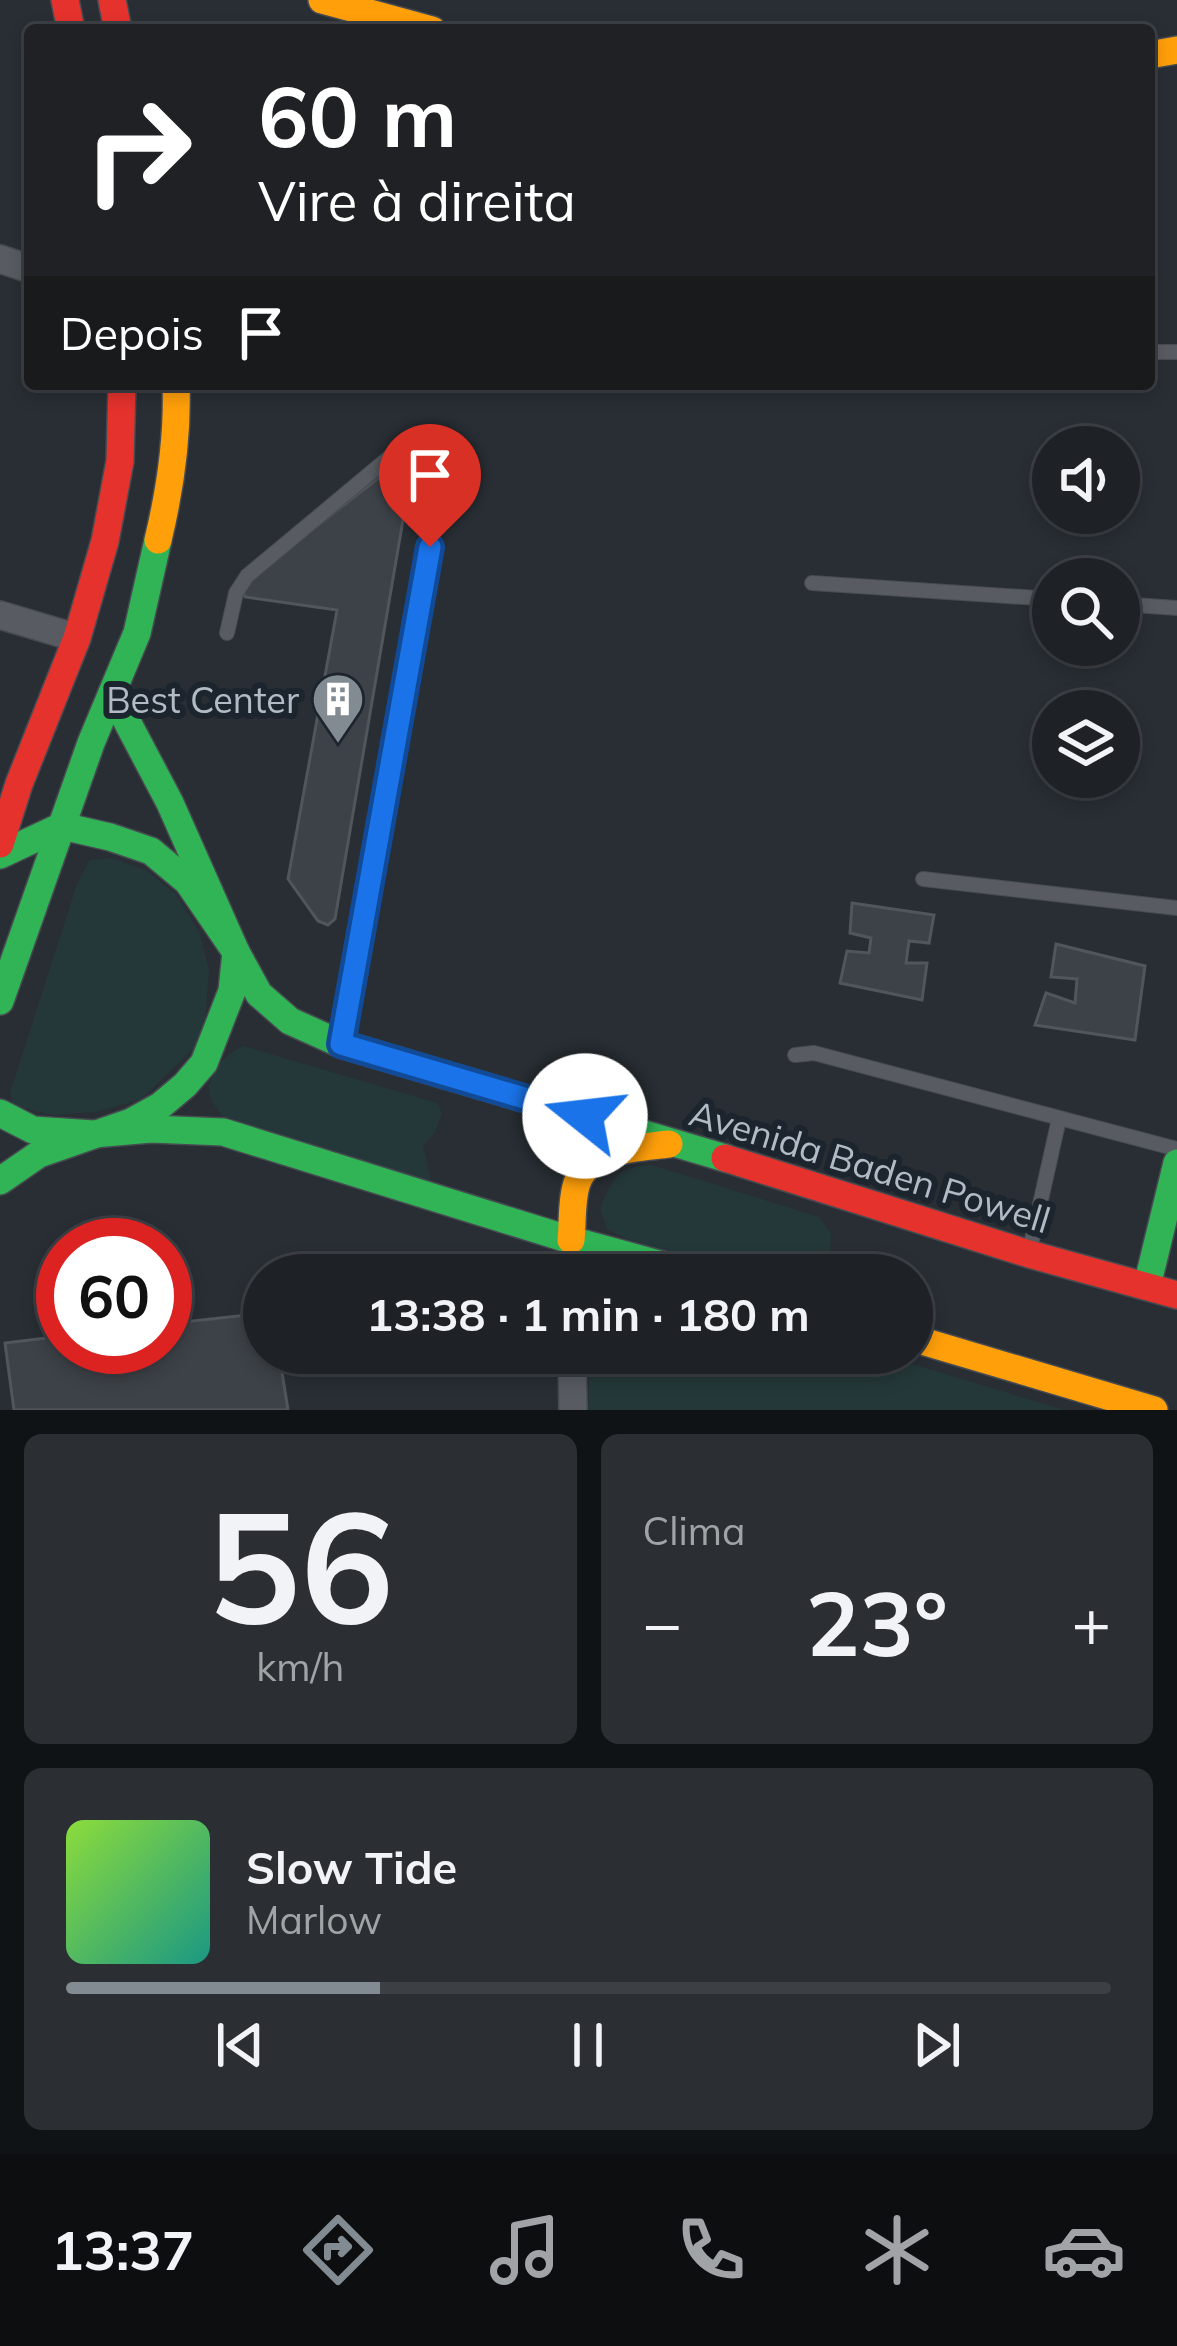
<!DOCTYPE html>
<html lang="pt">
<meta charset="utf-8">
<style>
:root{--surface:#1e2227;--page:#2b2f33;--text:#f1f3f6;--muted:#a1a4a7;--line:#3c3f44;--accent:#828a92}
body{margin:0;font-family:Mulish,sans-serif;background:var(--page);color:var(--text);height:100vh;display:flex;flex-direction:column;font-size:45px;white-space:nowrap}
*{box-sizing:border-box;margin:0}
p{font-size:39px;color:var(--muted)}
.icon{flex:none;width:66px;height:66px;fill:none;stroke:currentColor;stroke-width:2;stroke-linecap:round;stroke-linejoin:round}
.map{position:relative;height:1410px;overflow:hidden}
.drawer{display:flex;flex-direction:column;gap:24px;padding:24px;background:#101315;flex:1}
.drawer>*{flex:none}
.hud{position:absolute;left:24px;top:24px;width:1131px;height:366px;border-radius:12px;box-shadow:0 6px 18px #0003,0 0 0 3px var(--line);background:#202124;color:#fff;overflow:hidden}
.tools{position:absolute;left:1032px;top:426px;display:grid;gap:24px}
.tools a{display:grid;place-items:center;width:108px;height:108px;border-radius:50%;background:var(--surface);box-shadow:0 6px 18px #0003,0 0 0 3px var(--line);font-size:60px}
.speed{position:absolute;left:36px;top:1218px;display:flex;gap:24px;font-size:60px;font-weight:700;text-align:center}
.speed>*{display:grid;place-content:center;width:156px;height:156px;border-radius:50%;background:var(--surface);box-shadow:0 6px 18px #0003,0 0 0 3px var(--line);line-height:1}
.speed .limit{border:18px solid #d22;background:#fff;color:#111}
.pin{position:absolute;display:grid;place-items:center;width:102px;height:102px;color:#fff;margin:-123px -51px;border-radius:50% 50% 50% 0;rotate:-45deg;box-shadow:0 0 12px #0007}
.pin .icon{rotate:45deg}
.me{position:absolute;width:132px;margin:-66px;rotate:286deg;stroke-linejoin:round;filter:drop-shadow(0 0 9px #0008)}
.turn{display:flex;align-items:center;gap:42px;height:252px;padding:0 36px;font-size:54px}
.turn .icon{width:156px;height:156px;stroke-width:2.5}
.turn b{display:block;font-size:84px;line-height:102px}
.then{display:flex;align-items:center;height:114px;padding:0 36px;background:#0003;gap:24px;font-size:45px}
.big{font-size:90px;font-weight:700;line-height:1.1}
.drawer .tile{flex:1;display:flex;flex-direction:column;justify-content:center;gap:18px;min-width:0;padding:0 42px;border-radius:18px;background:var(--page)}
.drawer .dial{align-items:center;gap:0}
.dial b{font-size:156px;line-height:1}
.song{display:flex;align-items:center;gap:36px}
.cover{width:144px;height:144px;border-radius:18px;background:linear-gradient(135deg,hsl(90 70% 55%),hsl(170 70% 35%))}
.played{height:12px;border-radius:6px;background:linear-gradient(90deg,var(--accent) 30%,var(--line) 30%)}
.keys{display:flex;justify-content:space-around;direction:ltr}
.heat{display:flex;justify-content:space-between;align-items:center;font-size:66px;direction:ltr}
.drawer .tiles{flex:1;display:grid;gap:24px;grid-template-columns:1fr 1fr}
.tile:last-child{grid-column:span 2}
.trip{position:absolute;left:243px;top:1254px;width:690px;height:120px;border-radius:60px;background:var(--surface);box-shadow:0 6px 18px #0003,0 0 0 3px var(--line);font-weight:700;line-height:120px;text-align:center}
.dock{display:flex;height:192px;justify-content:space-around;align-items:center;background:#0c0e10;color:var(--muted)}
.dock .icon{width:84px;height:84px}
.dock .current{color:var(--accent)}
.dock b{font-size:54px;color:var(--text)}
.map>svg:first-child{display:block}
.green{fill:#253839}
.building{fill:#3d4248;stroke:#50565b;stroke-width:3}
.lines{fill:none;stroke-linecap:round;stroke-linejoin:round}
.lane-casing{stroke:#464b51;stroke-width:16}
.street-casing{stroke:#464b51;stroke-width:30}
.fast-casing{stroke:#464b51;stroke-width:30}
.slow-casing{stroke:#464b51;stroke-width:30}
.jam-casing{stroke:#464b51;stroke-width:30}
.lane{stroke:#585c62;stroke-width:14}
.street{stroke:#585c62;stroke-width:27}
.fast{stroke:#30b455;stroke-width:27}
.slow{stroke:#ff9f0a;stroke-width:27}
.jam{stroke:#e5322d;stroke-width:27}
.route-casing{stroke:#114b97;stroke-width:30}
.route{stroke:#1a73e8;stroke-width:21}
.labels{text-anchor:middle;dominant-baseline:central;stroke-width:12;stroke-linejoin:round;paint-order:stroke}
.poi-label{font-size:36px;fill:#b2bbc5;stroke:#1c252e;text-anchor:end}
.street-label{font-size:36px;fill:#b2bbc5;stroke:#1c252e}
</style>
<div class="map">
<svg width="1177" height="1410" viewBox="0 0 1177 1410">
<rect width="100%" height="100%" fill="#282e34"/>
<!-- green -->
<g class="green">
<path d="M112,858l33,12 30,23 24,39 10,38 -4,53 -11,25 -54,52 -45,12 -44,3 -38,-10 -3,-12 67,-209 13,-24z"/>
<path d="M243,1046l194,57 5,10 -7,19 -12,14 9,39 -208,-67c-6,-8 -13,-16 -15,-25 -2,-20 18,-40 34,-47z"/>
<path d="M652,1165l167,52 12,16 -1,25 -18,17h-66l-120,-36 -19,-10 -7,-21c14,-31 17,-41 52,-43z"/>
<path d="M590,1353h286l188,57h-476z"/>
</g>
<!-- building -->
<g class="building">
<path d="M404,458l8,9 -77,452 -7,6 -10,-4 -30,-42 49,-269 -92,-13 -3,-8 6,-9z"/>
<path d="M852,903l82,12 -5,28 -20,-2 -3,22h21l-5,37 -82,-17 7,-32 22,2 2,-15 -21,-5z"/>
<path d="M1056,944l89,22 -10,74 -100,-15 11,-32 29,10 2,-24 -26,-2z"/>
<path d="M264,1313v40h15l9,57h-274l-9,-67 58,-7v11h102v-23z"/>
</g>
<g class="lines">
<!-- lane casing -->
<g class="lane-casing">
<g id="lane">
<path d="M1149,352h28"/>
<path d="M812,583l241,16"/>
<path d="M1119,604l58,4"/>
<path d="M227,633l9,-40 11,-17 168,-140 15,-3 12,8 5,15 -106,584"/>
<path d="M923,879l254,29"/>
<path d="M795,1055l19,-2 363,96"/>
<path d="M1030,1249l29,-130"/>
</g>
</g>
<!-- street casing -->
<g class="street-casing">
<g id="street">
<path d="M0,259l30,10"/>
<path d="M0,615l77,23"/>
<path d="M571,1240l1,35"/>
<path d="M572,1353l1,57"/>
</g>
</g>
<!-- fast casing -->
<g class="fast-casing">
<g id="fast">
<path d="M0,855l62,-29 48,11 41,14 37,31 48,70 23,42 31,27 51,23 384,114"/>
<path d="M0,1001l91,-258 46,-110 21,-93"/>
<path d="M0,1113l33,17 61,4 57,-5 72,3 348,108 128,35"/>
<path d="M0,1181l39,-27 92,-32 29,-16 25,-21 19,-22 28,-72 4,-39 -66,-149 -58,-110"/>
<path d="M1147,1286l30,-123"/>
</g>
</g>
<!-- slow casing -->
<g class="slow-casing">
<g id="slow">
<path d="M322,0l110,30"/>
<path d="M1149,55l28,-5"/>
<path d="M158,540c12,-50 20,-104 18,-156"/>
<path d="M571,1240c2,-18 0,-40 6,-57 12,-35 62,-35 92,-39"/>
<path d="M912,1338l242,72"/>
</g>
</g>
<!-- jam casing -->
<g class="jam-casing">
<g id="jam">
<path d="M65,0l6,30"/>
<path d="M112,0l6,30"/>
<path d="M0,844l19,-60 58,-146 28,-97 15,-80 2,-77"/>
<path d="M725,1158l304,96 148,41"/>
</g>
</g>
<!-- lane -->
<use href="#lane" class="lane"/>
<!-- street -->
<use href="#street" class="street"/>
<!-- fast -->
<use href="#fast" class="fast"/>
<!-- slow -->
<use href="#slow" class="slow"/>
<!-- jam -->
<use href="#jam" class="jam"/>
</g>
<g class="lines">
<!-- route casing -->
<g class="route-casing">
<path id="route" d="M430,547l-89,497 244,72"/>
</g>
<!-- route -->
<use href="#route" class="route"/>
</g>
<!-- icons -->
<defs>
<g id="building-pin" transform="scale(2.7)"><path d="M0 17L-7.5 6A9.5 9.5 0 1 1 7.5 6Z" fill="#828a92" stroke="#1c252e"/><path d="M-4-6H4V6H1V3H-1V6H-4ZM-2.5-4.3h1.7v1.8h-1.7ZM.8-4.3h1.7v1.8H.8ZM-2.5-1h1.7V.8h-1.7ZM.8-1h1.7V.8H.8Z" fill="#fff"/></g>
</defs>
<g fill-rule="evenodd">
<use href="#building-pin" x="338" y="699"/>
</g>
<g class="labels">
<!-- poi labels -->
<g class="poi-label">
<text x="299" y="699">Best Center</text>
</g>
<!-- street labels -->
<g class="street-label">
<text transform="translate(870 1166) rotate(17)">Avenida Baden Powell</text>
</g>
</g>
</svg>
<div class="tools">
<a><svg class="icon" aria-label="sound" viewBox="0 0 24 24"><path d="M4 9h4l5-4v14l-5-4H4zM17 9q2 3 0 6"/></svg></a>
<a><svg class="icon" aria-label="search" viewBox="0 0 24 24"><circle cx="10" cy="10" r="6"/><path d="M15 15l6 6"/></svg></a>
<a><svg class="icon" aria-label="layers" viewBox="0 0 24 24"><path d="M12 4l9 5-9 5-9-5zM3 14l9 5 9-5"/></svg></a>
</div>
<div class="speed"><div class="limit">60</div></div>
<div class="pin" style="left:430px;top:547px;background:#d93025"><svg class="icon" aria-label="arrive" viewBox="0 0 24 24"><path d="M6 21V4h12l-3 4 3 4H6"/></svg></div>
<svg class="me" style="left:585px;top:1116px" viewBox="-20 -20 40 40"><circle r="19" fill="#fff"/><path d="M0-13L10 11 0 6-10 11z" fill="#1a73e8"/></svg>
<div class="trip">13:38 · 1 min · 180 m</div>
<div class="hud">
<div class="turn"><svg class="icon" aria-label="right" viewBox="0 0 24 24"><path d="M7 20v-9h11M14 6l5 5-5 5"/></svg><div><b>60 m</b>Vire à direita</div></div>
<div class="then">Depois<svg class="icon" aria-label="arrive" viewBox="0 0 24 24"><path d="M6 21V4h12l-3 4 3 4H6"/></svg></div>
</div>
</div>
<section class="drawer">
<div class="tiles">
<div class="tile dial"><b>56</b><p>km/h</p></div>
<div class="tile"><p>Clima</p>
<div class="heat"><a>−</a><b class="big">23°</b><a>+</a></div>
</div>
<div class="tile">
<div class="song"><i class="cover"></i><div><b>Slow Tide</b><p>Marlow</p></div></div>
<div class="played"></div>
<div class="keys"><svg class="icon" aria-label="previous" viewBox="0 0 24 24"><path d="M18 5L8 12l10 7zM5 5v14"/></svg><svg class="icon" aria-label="pause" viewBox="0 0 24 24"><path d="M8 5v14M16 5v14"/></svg><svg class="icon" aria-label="next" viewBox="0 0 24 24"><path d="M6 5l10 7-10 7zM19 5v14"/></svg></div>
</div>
</div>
</section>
<nav class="dock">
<b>13:37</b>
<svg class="icon current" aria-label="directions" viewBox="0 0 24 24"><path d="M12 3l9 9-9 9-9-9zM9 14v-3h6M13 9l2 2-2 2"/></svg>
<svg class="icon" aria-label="music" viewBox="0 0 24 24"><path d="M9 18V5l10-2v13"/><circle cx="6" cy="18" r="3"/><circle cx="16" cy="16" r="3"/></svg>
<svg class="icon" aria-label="phone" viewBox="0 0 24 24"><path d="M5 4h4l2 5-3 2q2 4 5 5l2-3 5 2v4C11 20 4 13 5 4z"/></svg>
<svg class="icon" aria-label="climate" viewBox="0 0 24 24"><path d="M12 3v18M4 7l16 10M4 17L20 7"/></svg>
<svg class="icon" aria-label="car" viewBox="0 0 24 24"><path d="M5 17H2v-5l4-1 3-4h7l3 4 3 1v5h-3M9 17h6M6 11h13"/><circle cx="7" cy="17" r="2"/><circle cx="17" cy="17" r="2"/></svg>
</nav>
